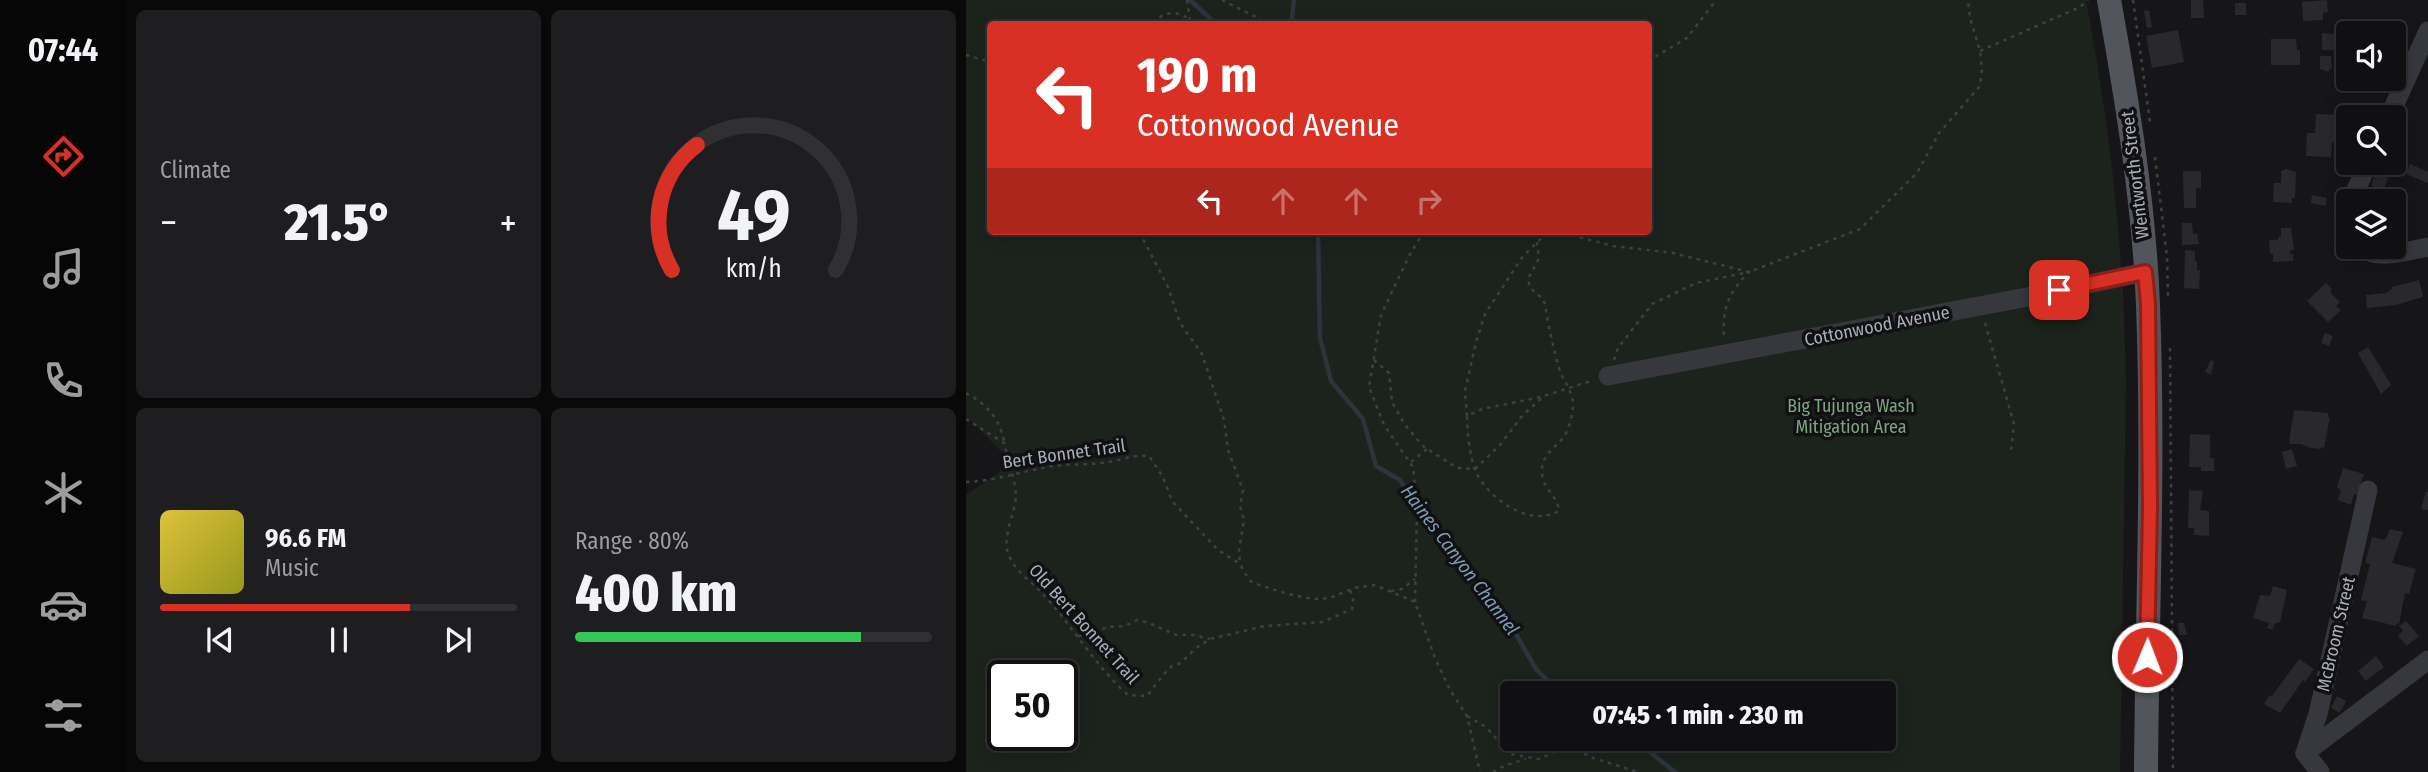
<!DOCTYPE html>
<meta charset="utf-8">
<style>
:root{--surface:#101012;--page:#1e1e20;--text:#f1f3f6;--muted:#9c9d9f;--line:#303032;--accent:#d93025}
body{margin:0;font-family:"Fira Sans Condensed",sans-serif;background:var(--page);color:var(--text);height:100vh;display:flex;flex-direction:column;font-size:26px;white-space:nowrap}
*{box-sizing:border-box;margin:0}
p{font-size:23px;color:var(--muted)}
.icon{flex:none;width:38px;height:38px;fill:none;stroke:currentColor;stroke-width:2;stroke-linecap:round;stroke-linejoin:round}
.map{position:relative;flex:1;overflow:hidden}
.panel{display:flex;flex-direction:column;gap:10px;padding:10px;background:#09090a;width:840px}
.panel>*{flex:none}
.top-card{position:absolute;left:21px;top:21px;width:665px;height:214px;border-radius:7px;box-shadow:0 4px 18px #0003,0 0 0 2px var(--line);background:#d93025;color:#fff;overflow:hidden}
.fabs{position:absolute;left:1370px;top:21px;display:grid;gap:14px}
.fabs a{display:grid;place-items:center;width:70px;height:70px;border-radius:7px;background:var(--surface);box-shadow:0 4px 18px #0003,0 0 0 2px var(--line);font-size:35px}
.speed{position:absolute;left:21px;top:660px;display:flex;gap:14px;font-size:35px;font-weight:700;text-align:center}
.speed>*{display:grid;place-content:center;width:91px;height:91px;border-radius:50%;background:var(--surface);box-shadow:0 4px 18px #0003,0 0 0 2px var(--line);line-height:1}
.speed .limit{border:4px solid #111;border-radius:10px;background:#fff;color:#111}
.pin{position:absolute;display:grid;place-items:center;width:60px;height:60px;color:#fff;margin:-30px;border-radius:14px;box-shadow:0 4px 10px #0006}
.me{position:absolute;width:77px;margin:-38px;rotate:1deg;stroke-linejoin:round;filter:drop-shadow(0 0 5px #0008)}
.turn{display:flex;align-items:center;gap:24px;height:147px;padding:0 35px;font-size:32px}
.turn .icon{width:91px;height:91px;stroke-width:2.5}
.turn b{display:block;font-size:49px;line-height:60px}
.lanes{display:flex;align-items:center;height:66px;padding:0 35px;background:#0003;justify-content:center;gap:35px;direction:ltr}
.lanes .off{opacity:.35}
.big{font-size:52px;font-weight:800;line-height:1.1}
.panel .tile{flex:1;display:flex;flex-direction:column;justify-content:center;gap:10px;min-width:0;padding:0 24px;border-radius:10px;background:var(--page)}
.panel .dial{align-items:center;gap:0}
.dial svg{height:182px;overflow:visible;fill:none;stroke:var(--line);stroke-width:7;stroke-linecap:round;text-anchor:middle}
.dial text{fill:var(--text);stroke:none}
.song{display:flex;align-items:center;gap:21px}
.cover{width:84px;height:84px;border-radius:10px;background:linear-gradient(135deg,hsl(50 70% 55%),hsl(60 70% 35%))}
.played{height:7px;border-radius:4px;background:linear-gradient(90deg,var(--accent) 70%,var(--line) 70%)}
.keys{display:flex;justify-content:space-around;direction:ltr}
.heat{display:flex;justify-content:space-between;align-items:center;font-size:38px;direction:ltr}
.charge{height:10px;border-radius:5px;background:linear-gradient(90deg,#34c759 80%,var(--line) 0)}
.panel .tiles{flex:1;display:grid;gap:10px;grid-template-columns:repeat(2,1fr)}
.trip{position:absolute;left:534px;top:681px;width:396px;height:70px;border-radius:7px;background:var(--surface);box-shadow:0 4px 18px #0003,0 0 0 2px var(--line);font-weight:800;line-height:70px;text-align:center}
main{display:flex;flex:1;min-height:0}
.menu{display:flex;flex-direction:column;width:126px;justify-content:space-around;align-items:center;background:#060607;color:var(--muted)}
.menu .icon{width:49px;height:49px}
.menu .selected{color:var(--accent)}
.menu b{font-size:32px;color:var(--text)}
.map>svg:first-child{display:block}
.green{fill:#1c231d;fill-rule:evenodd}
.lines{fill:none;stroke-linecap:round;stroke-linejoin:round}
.stream{stroke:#2c353c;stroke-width:4.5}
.building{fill:#29292c}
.path{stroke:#3d3f44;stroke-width:2.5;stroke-dasharray:3.5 5;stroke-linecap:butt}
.minor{stroke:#37383d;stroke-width:19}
.major{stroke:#53555c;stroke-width:24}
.route-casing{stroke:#8d1f18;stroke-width:18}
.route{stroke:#d93025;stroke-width:12}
.labels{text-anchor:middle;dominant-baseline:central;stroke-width:7;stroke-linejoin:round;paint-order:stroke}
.street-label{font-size:18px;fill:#a8adb8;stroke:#111113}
.park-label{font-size:18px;fill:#7fa381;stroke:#111113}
.water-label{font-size:19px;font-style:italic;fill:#7f9bb3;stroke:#111113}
</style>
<main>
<nav class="menu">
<b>07:44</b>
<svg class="icon selected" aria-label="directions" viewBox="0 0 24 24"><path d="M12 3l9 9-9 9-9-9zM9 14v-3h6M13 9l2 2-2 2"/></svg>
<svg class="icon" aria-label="music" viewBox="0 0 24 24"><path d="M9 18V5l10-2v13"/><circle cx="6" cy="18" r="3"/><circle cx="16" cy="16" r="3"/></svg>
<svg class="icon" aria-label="phone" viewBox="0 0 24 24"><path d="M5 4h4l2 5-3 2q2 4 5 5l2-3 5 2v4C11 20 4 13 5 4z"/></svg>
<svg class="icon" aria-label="climate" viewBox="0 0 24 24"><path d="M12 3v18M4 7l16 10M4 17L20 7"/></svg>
<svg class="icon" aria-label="car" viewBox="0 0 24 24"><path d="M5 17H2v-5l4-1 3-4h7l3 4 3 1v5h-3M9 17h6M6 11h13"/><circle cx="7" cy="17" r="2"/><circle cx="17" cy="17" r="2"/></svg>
<svg class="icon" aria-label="filters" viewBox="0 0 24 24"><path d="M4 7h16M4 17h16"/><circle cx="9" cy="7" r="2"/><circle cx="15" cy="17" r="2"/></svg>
</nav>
<section class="panel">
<div class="tiles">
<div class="tile"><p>Climate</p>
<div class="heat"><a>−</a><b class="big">21.5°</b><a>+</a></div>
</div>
<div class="tile dial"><svg viewBox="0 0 100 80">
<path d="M14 69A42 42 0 1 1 86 69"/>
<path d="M14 69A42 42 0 0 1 25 14" stroke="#d93025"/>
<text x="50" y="56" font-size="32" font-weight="700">49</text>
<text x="50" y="72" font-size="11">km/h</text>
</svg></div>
<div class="tile">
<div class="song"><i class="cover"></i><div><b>96.6 FM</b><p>Music</p></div></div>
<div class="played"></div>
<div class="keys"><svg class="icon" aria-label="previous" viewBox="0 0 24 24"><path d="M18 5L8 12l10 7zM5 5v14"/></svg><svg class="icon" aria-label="pause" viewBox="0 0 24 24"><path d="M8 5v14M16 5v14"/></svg><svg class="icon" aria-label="next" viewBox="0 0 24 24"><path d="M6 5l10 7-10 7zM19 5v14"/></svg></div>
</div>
<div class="tile"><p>Range · 80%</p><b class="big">400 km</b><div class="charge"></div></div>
</div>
</section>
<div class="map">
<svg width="1462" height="772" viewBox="0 0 1462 772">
<rect width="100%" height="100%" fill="#161618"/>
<!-- green -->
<path class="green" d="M0,0h1120c18,95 31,190 36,285l1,1 3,97 -6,389h-1154v-277l47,-32 -47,-47zM24,24h658v207h-658zM37,676h59v59h-59zM546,693h371v45h-371z"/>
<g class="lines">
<!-- stream -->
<g class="stream">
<path d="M224,0l26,24"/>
<path d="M325,24l3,-24"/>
<path d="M352,231l2,107 11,43 32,38 13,47 24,14 17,28 97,123 22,38 24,24"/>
<path d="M666,738l43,34"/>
</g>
</g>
<!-- building -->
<g class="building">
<path d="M1225,0h12l1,18h-13z"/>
<path d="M1361,0l1,12 -5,1v7l-20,1 -1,-19z"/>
<rect x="1269" y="3" width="11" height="12"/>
<path d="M1183,10l3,17 -5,1 -3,-17z"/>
<path d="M1212,30l6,32 -32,6 -6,-32z"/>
<path d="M1356,33l26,2v22h-3v3h-6v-3h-5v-7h-12z"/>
<path d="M1305,39h25l1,11h3v15h-29z"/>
<path d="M1354,56h11l1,13h-3v3l-9,-3z"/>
<path d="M1350,114l24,1 -1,19 6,2v5l-7,3 -6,-2 -1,15 -25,-1 1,-23h8z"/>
<path d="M1444,164l18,8v11l-22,-9z"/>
<path d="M1320,169l10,3 -1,26h-3v5l-19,-1 1,-19h7v-12z"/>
<path d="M1217,171h18v17h-5v20h-12z"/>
<path d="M1409,174l13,4 -4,11 7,6 1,6h-26l9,-14 -4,-1z"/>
<path d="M1346,195l15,3 -1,8 -15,-3z"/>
<path d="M1216,223h10l1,11 4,-1 2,11 -17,1z"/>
<path d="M1315,228h10l3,22h-4v4h3v7l-20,1v-8h-3l-1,-14h9v-3h3z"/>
<path d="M1219,250l10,1v10h2v9h3l-1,19 -15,-1z"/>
<path d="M1453,280l4,17 -27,8 -29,3 -1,-13 20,-2 6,-4v-2z"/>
<path d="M1360,283l6,6 -2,3 10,10 -4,4 5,4 -13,12 -21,-21z"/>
<path d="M1359,333l8,3 -4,10 -8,-3z"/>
<path d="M1402,347l23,38 -10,9 -23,-41z"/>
<path d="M1245,360l3,2 -3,13 -6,-3z"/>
<path d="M1328,410l34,3v4h2l-6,31 -3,-1v2l-10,-1 -11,-4h-9l-2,-2z"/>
<path d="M1224,434l20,1v23h4v13h-13v-4h-12z"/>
<path d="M1326,449l5,17 -11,3 -4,-17z"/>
<path d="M1377,468l21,6 -7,21 -3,-1 -3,11 -13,-5 3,-10 -4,-3z"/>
<path d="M1223,490l14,1 -3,19 9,1v25l-15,-1v-7h-6z"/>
<path d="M1460,492h2v18l-7,-1z"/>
<path d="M1424,529l13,3 -11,31 24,6 -7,25 -4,-1 -6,31 -2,-1 -1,3 -34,-8 5,-17 -6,-1 9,-36 -5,-1 7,-26 13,3z"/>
<path d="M1307,586l14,4 -7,32 -6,2 -1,6 -6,-2 2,-5 -16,-5 7,-23 10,1z"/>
<path d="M1440,621l13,15 -12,10 -9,-10 5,-5 -4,-5z"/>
<path d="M1212,623h6l3,12h-8z"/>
<path d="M1410,656l8,11 -18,14 -8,-10z"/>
<path d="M1333,659l15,10 -9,13 -2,-2 -23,33 -16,-9 6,-9 2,1z"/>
<path d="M1371,696l9,5 -6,12 -9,-5z"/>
</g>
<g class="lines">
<!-- path -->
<g class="path">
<path d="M221,0l3,20 3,4"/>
<path d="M256,0l42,21 26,3"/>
<path d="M1167,0l17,122"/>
<path d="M187,23c11,-12 25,-13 37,-3"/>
<path d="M1014,51l100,-44 8,-7"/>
<path d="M0,55l24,7"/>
<path d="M682,61l39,-23 29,-38"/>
<path d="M1189,157l12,100 1,43"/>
<path d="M177,231v8l25,48 12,36 22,31 22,66 4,30 15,40 -3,16 4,14 -5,30 1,14"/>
<path d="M589,231l58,15 60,7 76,19 111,-43 57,-56 22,-40 41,-47 2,-16 -2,-19 -10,-33 -2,-18"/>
<path d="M571,242l2,16 -11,21 2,9 12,10 3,6c3,21 8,43 14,64 4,14 15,23 14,39 -1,10 -4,23 -10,31 -10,12 -22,17 -21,35 1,17 15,21 17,38 -30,17 -72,-13 -84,-41 -5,-12 -8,-41 -8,-54l15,-7 59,-12"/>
<path d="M1019,323l29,101 -3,27"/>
<path d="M1204,348l3,424"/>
<path d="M408,360l15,13 3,29 13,23 18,21 34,22 18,1 25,-24 23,-30 21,-19 50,-16"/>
<path d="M648,360l4,-12 34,-44 44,-21 53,-11c-20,20 -27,36 -25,65"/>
<path d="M0,393c20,11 35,26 38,50"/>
<path d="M501,416l-2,-25 11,-49 9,-28 38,-58 26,-25"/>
<path d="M0,419l38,24c4,16 11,35 12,52 0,16 -14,41 -8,58 6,18 22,27 34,40 31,33 53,73 86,102l19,1 16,-21 9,-9 9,-3 15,-15 14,-9 55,-13 58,-4 29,-13 1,-10 -3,-9"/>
<path d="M445,462l16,-13"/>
<path d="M0,482c28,-1 58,-11 86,-16 16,-2 33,-1 49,-3 16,-1 32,-9 48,-7l14,21 9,24 46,49 22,14 9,16 7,4 32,10 25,5 17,-1 24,-10 21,-3 40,17 20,56 15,32 17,26 13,56"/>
<path d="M425,591l11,-2 13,-10"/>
<path d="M449,602l2,-94 -4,-41 -29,-42 -15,-38 12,-72 28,-59 15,-25"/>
<path d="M112,636h6l24,-9 17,-1 12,-6 12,3 27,12h18l16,4"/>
<path d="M501,716l19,11 24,27 29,5 24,-11 14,2 16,8 45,14"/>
<path d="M527,772l13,-7 20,-6"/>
</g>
<!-- minor -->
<g class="minor">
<path d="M1423,117l39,-86"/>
<path d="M1385,201l17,-38"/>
<path d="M1382,206l-2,14 2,12"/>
<path d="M1393,247c21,14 46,4 69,0"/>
<path d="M642,376l430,-81 107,-23"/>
<path d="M1339,753l13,-39 50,-224"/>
<path d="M1339,753l123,-93"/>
<path d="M1339,753l15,19"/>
</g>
<!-- major -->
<path class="major" d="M1143,0c18,100 35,203 39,305 6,156 -1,312 -2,467"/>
</g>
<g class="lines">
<!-- route casing -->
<g class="route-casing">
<path id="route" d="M1093,290l86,-18 3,32 2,204 -3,149"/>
</g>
<!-- route -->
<use href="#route" class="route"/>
</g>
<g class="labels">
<!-- street labels -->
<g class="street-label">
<text transform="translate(1169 175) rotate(-97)">Wentworth Street</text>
<text transform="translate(911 326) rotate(-11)">Cottonwood Avenue</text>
<text transform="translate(98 454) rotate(-8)">Bert Bonnet Trail</text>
<text transform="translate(118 624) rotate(48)">Old Bert Bonnet Trail</text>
<text transform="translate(1370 634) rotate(-77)">McBroom Street</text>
</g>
<!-- park labels -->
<g class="park-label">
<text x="885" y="406">Big Tujunga Wash<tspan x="885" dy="21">Mitigation Area</tspan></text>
</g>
<!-- water labels -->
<g class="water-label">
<text transform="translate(494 560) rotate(53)">Haines Canyon Channel</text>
</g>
</g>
</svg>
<div class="fabs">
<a><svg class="icon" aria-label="sound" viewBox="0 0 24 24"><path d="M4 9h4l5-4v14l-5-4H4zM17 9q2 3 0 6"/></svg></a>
<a><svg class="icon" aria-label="search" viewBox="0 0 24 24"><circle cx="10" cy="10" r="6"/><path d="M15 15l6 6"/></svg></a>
<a><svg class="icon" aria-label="layers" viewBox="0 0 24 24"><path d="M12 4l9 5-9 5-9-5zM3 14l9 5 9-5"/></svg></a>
</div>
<div class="speed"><div class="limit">50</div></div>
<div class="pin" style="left:1093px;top:290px;background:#d93025"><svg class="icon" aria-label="arrive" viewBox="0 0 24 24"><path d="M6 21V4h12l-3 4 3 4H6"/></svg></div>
<svg class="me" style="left:1181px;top:657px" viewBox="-20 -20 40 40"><circle r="17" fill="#d93025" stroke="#fff" stroke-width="3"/><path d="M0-11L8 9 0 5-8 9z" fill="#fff"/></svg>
<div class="trip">07:45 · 1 min · 230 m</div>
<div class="top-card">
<div class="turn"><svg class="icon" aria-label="left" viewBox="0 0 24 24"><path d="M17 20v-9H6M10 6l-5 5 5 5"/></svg><div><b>190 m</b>Cottonwood Avenue</div></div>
<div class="lanes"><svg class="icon" aria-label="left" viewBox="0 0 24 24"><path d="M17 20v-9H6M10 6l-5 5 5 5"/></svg><svg class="icon off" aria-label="ahead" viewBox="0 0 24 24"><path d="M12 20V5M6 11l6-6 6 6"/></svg><svg class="icon off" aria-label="ahead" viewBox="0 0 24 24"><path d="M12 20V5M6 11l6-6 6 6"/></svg><svg class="icon off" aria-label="right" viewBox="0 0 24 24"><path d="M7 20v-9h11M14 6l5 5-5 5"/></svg></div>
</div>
</div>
</main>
